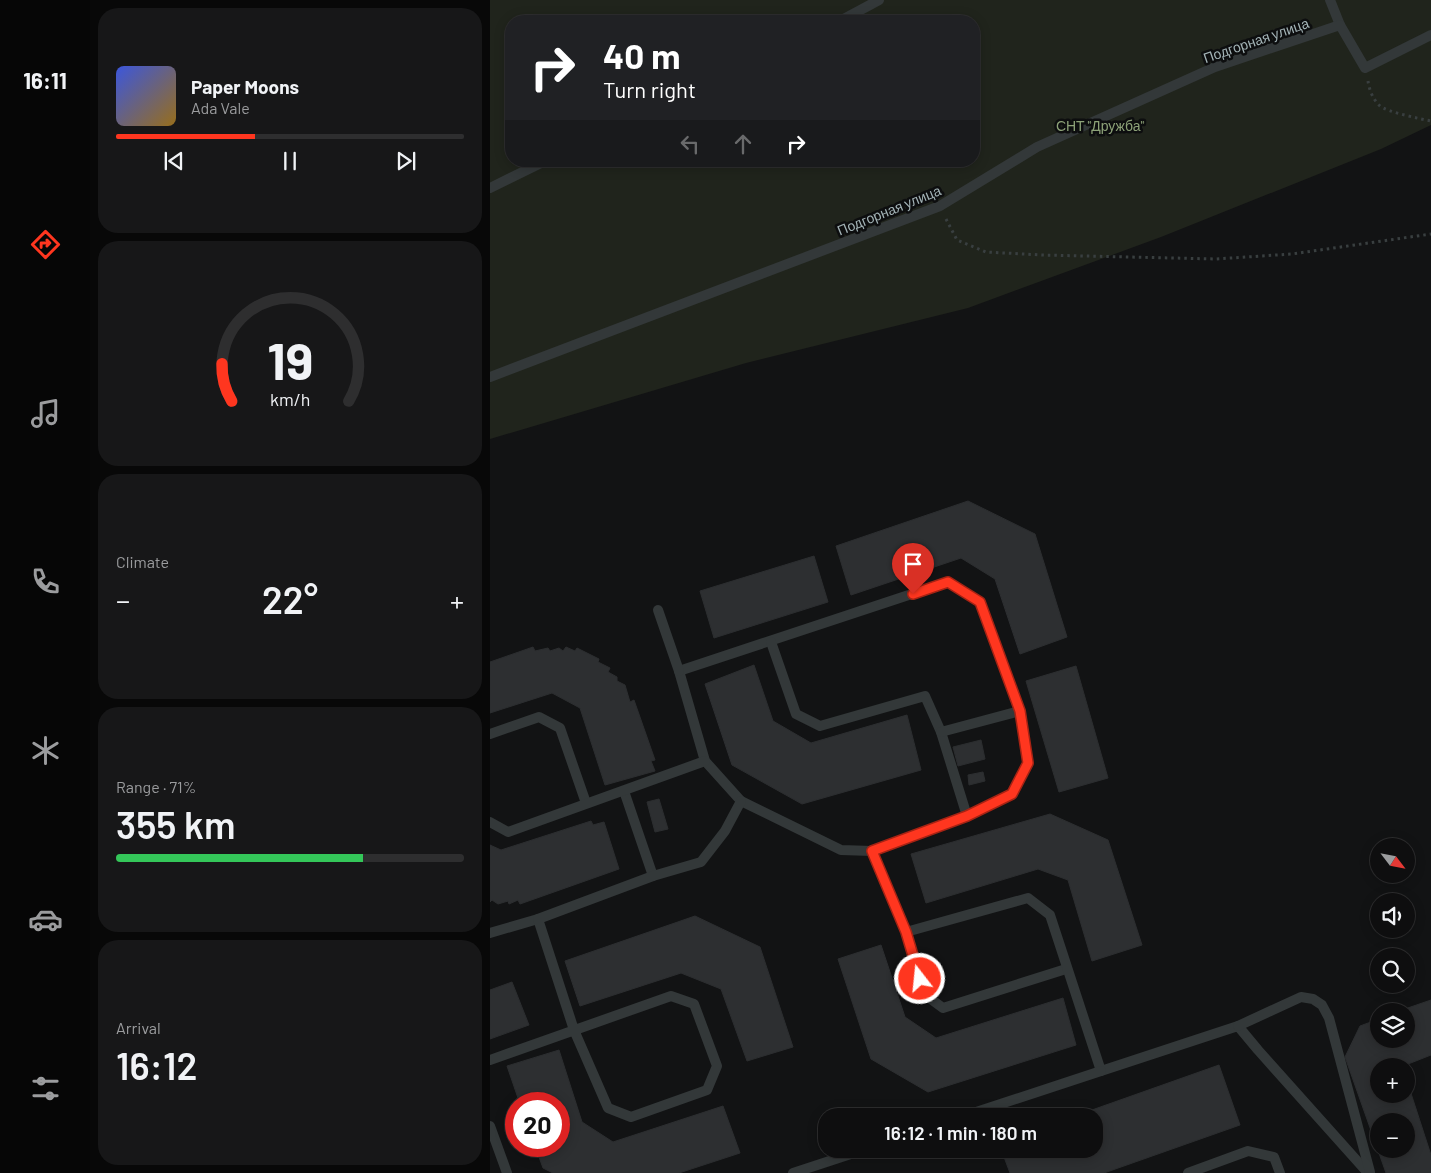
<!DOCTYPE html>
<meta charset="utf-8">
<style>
:root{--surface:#0e0e0f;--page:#171718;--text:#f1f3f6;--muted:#9b9c9e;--line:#2e2e2f;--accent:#ff361f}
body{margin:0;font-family:Barlow,sans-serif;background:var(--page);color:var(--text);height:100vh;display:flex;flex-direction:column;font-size:19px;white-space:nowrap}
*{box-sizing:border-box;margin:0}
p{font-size:16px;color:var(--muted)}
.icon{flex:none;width:28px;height:28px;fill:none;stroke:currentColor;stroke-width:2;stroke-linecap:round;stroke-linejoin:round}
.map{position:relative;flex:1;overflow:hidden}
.panel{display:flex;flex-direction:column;gap:8px;padding:8px;background:#080808;width:400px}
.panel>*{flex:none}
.guide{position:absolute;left:15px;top:15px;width:475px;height:152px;border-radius:20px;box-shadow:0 2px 12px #0003,0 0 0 1px var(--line);background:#202124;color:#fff;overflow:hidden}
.needle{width:32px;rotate:122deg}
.buttons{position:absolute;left:880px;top:838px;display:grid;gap:10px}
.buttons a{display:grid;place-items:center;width:45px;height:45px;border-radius:50%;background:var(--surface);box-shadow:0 2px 12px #0003,0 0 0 1px var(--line);font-size:25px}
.speed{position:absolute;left:15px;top:1092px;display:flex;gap:10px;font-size:25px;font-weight:700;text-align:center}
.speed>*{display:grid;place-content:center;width:65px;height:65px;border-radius:50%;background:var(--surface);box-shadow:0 2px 12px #0003,0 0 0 1px var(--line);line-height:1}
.speed .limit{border:8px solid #d22;background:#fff;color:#111}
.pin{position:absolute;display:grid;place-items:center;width:42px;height:42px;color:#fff;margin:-51px -21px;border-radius:50% 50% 50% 0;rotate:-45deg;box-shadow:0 0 5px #0007}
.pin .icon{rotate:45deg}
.me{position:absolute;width:55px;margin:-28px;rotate:344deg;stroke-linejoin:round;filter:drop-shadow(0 0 4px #0008)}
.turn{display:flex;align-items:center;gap:18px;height:105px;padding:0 15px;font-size:22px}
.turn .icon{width:65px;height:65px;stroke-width:2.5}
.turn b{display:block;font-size:35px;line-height:42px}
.lanes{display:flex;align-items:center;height:48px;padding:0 15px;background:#0003;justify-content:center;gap:25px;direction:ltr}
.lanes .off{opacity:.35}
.big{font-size:38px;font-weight:600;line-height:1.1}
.panel .widget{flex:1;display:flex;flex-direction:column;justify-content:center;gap:8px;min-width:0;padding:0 18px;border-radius:20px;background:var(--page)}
.panel .dial{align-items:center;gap:0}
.dial svg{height:130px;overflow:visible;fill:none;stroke:var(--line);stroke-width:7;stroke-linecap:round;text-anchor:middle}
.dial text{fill:var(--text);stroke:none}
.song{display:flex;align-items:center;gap:15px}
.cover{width:60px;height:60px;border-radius:8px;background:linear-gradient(135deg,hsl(230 70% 55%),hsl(40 70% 35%))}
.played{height:5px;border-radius:2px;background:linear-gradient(90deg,var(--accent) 40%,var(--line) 40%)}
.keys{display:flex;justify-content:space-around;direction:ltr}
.heat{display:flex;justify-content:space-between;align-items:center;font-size:28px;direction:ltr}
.charge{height:8px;border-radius:4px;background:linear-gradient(90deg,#34c759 71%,var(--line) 0)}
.trip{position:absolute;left:328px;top:1108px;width:285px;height:50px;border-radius:20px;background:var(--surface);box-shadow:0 2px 12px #0003,0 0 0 1px var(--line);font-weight:600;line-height:50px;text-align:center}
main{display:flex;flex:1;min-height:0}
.tabs{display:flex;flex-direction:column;width:90px;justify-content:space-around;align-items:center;background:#060606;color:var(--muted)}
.tabs .icon{width:35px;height:35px}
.tabs .current{color:var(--accent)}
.tabs b{font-size:22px;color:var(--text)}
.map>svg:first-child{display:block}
.green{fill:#20241c;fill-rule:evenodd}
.building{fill:#2d2f31;stroke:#2c2e30;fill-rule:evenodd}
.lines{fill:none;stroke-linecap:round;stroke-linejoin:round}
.path{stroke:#393f40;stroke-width:3;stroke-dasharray:2.5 4;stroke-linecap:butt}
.lane{stroke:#333839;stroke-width:10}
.route-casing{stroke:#a62314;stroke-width:12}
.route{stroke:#ff361f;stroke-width:9}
.labels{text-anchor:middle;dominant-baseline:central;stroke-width:5;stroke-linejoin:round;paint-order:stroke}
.street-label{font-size:14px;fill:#a3b3b6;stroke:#0d0e0f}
.park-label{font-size:14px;fill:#8da278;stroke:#0d0e0f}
</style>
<main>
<nav class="tabs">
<b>16:11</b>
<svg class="icon current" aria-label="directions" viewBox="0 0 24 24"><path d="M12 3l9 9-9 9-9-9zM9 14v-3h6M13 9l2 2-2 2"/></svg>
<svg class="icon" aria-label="music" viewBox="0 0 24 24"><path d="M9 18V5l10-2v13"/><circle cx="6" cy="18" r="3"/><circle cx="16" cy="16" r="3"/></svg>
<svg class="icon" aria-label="phone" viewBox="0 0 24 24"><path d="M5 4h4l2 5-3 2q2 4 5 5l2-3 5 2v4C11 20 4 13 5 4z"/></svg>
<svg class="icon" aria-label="climate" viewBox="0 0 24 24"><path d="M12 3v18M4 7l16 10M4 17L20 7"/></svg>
<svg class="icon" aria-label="car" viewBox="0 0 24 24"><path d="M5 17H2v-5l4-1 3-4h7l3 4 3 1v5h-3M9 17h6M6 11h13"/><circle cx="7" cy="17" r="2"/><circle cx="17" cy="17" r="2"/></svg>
<svg class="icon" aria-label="filters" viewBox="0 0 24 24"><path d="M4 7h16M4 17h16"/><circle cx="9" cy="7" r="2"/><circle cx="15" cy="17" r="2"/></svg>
</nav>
<section class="panel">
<div class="widget">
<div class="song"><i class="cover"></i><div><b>Paper Moons</b><p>Ada Vale</p></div></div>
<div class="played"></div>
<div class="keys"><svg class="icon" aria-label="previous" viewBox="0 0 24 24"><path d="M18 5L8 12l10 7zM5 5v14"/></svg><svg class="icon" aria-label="pause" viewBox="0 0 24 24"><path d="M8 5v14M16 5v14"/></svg><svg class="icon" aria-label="next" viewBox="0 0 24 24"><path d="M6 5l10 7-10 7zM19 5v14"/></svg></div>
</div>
<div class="widget dial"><svg viewBox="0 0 100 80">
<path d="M14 69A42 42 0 1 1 86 69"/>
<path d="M14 69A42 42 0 0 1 8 46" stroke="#ff361f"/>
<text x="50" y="56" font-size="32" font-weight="700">19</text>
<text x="50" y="72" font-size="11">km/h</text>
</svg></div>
<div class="widget"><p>Climate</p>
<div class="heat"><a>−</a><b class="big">22°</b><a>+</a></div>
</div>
<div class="widget"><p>Range · 71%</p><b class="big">355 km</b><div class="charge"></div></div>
<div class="widget"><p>Arrival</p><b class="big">16:12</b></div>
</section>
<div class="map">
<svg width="941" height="1173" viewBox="0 0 941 1173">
<rect width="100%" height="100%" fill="#121314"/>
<!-- green -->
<path class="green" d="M0,0h941v125l-50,24 -220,88 -193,71 -222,55 -256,76zM21,21h463v140h-463z"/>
<!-- building -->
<g class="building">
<path d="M478,501l67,33 32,103 -47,17 -25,-75 -34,-21 -110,37 -15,-49z"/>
<path d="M324,556l14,46 -114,36 -14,-47z"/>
<path d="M43,647l2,4 13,-3 2,3 9,-3 4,3 3,-4 9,4 2,-3 22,11 -1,3 12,6 -2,4 9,5v4l8,4 5,17 4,-2 21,60 -4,1 4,10 -50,14 -25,-77 -28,-15 -62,20v-51z"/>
<path d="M264,665l19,56 38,22 96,-28 14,55 -119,34 -70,-39 -27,-81z"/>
<path d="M586,666l32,112 -49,14 -33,-111z"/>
<path d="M491,740l4,19 -27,7 -5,-19z"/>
<path d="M493,772l2,9 -16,4 -1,-10z"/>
<path d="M169,799l9,30 -13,3 -8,-30z"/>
<path d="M560,814l58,26 34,105 -50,16 -24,-81 -30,-11 -112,34 -15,-49z"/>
<path d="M101,821l2,4 11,-3 15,47 -99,35 -2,-4 -9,4 -1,-3 -10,3 -6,-4 -2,2v-57l11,5z"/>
<path d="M205,916l65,31 33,100 -46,14 -26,-72 -40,-16 -101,33 -15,-45z"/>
<path d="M391,945l24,72 31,21 127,-40 13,47 -148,47 -57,-33 -33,-100z"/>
<path d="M22,982l17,43 -39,14v-49z"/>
<path d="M941,1000v55l-28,11h-24v28h27v-16l25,77v18h-45l-41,-116 15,-31 19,-7v20h27v-28h-7zM889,1121h27v28h-27z"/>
<path d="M69,1050l23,72 31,20 110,-36 17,47 -61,20h-126l-10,-5 -8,-22h24v-42h-39l-13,-38z"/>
<path d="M729,1065l21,60 -136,48h-94l-9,-24h93v-33h-19z"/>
</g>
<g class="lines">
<!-- path -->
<g class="path">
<path d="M878,81c1,8 5,19 12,25 7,6 41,13 51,15"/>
<path d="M456,219l11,21 29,12 56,3 174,4 76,-5 139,-20"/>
</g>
<!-- lane -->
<g class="lane">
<path d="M840,0l10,25"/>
<path d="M350,21l39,-21"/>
<path d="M0,188l55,-27"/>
<path d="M0,377l450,-171 97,-59 178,-80 125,-42 25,43 66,-33"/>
<path d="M458,582l32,20 40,109 8,52 -16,31 -45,22 -95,35 -31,-1 -100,-49 -36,-40 -26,-90z"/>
<path d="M168,610l21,61"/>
<path d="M281,642l25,72 24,12 105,-30 16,36 26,84"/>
<path d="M451,732l79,-21"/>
<path d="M0,734l49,-17 21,11 26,75"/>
<path d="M134,791l29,85"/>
<path d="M0,822l18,10 197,-71"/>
<path d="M382,851l34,81 18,62 19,14 123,-39"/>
<path d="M416,932l122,-34 22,17 51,156 137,-45 20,24 110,123"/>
<path d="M0,933l48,-14"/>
<path d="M748,1026l63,-29 12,2 9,6 7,13 41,154"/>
<path d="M0,1060l181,-64 23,8 23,62 -10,24 -76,27 -23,-9 -34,-78 -36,-111 115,-43 48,-14 24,-31 16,-30"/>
<path d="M474,1116l137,-45"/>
<path d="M0,1126l17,47"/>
<path d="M303,1173l73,-24"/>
<path d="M698,1173l60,-22 26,6 6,16"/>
</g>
</g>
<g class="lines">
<!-- route casing -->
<g class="route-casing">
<path id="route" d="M423,594l35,-12 32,20 40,109 8,52 -16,31 -45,22 -95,35 34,81 14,47"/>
</g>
<!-- route -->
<use href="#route" class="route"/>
</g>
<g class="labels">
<!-- street labels -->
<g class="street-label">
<text transform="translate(766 40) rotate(-19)">Подгорная улица</text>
<text transform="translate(399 210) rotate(-22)">Подгорная улица</text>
</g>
<!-- park labels -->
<g class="park-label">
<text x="610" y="125">СНТ "Дружба"</text>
</g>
</g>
</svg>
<div class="buttons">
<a><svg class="needle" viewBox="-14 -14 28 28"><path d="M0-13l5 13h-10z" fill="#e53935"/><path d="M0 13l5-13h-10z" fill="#9b9c9e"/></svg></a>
<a><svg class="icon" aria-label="sound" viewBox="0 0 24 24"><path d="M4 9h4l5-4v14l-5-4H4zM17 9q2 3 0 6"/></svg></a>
<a><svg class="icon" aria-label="search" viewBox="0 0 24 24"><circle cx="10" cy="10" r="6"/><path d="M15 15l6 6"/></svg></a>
<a><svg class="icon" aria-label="layers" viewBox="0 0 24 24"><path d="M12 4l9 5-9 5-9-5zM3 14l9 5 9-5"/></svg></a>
<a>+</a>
<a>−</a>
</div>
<div class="speed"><div class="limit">20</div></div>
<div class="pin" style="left:423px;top:594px;background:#d93025"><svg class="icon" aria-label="arrive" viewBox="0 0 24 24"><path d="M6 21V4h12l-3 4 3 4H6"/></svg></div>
<svg class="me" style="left:430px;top:979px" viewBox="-20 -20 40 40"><circle r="17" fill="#ff361f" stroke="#fff" stroke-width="3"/><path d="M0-11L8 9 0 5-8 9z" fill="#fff"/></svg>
<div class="trip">16:12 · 1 min · 180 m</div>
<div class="guide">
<div class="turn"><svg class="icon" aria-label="right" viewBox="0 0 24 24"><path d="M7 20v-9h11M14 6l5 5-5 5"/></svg><div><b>40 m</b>Turn right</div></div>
<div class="lanes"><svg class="icon off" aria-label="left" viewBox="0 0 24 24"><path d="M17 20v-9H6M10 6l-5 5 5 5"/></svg><svg class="icon off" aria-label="ahead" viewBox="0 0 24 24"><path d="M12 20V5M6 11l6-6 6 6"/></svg><svg class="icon" aria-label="right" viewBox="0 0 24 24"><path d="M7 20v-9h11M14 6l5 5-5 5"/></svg></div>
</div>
</div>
</main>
